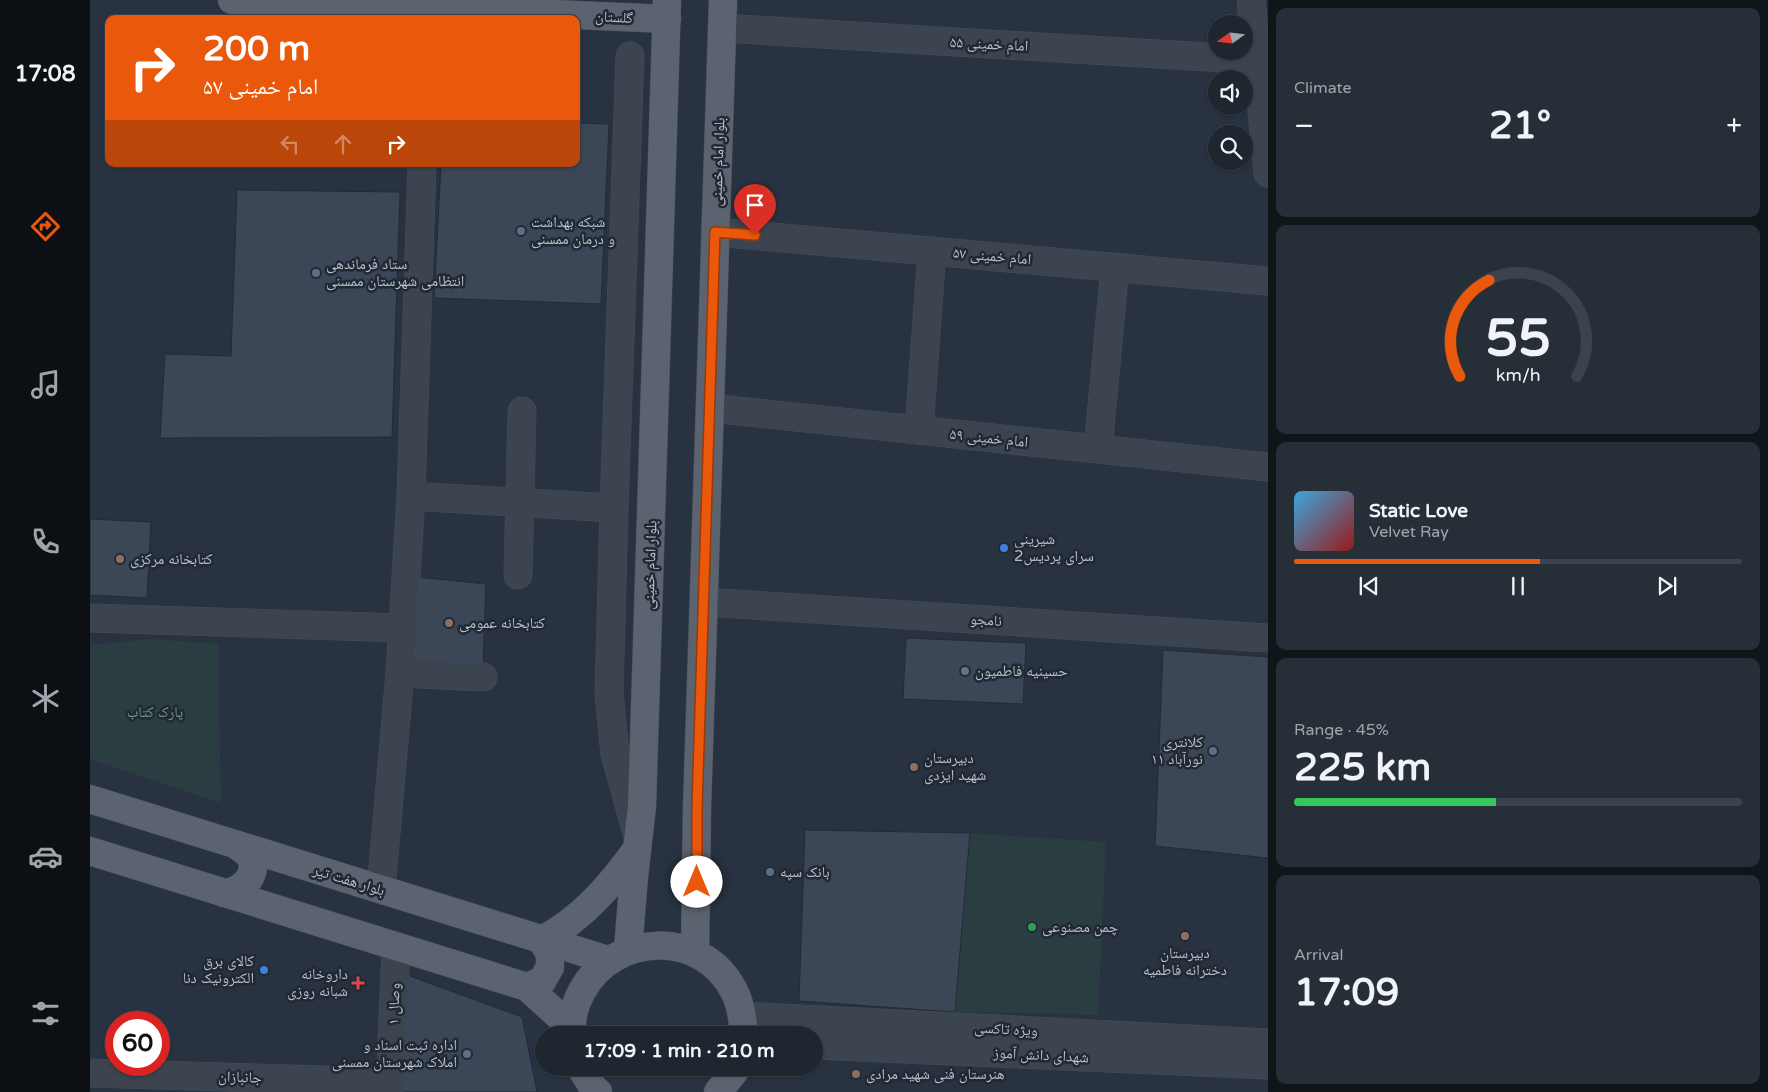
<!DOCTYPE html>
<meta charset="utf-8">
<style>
:root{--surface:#1e2630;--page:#262e38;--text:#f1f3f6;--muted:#a1a5ab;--line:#3c434c;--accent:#ea580c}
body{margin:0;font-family:"Varela Round","Noto Naskh Arabic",sans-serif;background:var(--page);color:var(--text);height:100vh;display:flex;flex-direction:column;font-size:19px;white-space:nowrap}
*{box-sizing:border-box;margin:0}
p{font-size:16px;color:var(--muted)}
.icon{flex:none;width:28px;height:28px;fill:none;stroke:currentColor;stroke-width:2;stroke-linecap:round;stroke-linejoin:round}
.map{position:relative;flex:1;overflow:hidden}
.side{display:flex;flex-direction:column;gap:8px;padding:8px;background:#10151a;width:500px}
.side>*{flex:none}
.top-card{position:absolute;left:15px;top:15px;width:475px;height:152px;border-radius:10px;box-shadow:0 1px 4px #0004,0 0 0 1px var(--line);background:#ea580c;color:#fff;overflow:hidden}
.needle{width:32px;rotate:255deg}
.buttons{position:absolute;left:1118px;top:15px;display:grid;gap:10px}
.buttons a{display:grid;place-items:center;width:45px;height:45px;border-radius:50%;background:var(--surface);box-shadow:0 1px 4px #0004,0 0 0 1px var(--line);font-size:25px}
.speed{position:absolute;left:15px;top:1011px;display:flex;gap:10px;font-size:25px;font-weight:700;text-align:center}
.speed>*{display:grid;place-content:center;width:65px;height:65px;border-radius:50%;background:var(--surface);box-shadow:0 1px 4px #0004,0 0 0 1px var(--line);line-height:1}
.speed .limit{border:8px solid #d22;background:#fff;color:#111}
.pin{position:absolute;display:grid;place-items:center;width:42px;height:42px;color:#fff;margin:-51px -21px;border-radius:50% 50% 50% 0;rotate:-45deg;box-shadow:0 0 5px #0007}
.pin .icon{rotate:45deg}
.me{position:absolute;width:55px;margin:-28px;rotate:0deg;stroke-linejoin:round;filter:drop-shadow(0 0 4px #0008)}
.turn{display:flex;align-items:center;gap:18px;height:105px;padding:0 15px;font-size:22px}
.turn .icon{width:65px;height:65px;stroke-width:2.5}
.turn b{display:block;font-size:35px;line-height:42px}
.lanes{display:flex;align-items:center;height:48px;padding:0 15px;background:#0003;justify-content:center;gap:25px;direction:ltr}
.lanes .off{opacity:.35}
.big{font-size:38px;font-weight:700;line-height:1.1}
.side .tile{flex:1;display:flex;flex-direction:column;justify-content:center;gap:8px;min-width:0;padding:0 18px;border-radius:10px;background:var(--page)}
.side .dial{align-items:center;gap:0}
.dial svg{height:130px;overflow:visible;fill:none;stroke:var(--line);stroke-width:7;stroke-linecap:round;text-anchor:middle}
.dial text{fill:var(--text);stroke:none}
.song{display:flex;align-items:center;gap:15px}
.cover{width:60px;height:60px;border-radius:8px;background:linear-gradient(135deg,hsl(200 70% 55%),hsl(0 70% 35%))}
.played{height:5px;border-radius:2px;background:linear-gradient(90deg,var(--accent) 55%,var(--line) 55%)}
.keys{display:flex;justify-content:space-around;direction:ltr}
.heat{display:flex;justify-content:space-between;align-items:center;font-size:28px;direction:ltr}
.charge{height:8px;border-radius:4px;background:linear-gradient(90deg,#34c759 45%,var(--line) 0)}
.trip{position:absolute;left:445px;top:1026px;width:288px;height:50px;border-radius:25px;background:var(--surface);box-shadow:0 1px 4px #0004,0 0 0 1px var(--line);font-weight:700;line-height:50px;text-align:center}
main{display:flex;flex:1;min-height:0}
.menu{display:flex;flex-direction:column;width:90px;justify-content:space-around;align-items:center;background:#0c0f13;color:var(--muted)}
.menu .icon{width:35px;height:35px}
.menu .selected{color:var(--accent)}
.menu b{font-size:22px;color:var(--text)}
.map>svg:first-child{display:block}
.green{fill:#2a3e41}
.building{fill:#3b4656;stroke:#232b37}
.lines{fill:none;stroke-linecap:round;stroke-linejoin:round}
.minor-casing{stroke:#464d59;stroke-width:29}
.major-casing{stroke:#464d59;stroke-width:29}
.minor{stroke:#3c4450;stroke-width:28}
.major{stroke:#5b6370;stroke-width:28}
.route-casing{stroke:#983908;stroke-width:12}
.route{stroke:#ea580c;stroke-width:9}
.service-dot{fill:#5c6f8a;stroke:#212935;stroke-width:2}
.shop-dot{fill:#3f7fe0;stroke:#212935;stroke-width:2}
.education-dot{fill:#8d6e63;stroke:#212935;stroke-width:2}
.worship-dot{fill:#6b7280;stroke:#212935;stroke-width:2}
.leisure-dot{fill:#2e9e5b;stroke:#212935;stroke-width:2}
.health-dot{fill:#e0444e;stroke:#212935;stroke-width:2}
.labels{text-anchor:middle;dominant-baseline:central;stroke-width:5;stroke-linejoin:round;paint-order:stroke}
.street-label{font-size:15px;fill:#b9c0ca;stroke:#212935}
.poi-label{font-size:15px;fill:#b9c0ca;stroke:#212935;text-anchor:start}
.park-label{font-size:15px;fill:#72997c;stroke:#212935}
</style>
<main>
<nav class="menu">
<b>17:08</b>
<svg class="icon selected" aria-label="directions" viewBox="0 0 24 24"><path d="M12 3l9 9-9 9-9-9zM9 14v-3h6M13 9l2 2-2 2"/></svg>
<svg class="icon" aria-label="music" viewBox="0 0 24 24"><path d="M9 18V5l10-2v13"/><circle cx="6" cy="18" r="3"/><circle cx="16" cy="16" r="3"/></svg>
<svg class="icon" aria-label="phone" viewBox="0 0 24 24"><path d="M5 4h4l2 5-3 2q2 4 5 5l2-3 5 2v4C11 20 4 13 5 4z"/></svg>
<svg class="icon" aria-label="climate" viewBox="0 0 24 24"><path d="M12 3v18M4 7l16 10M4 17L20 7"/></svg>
<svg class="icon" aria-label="car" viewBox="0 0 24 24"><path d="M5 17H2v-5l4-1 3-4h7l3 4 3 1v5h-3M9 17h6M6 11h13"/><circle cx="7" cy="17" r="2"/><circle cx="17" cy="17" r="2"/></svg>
<svg class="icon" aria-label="filters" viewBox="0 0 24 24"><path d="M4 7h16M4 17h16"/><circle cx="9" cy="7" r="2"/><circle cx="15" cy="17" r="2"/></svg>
</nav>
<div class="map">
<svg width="1178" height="1092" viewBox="0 0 1178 1092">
<rect width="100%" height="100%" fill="#283240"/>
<!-- green -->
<g class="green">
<path d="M61,639l67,5 3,159 -131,-44v-114z"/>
<path d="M880,833l136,9 -8,173 -143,-3z"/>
</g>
<!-- building -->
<g class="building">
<path d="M486,123l33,1 -8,180 -167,-6 7,-134h135z"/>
<path d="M147,190l163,2 -8,245 -232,1 5,-84 66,2z"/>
<path d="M0,519l61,3 -4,76 -57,-3z"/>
<path d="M327,577l69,7 -3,81 -71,-3z"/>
<path d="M816,638l120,5 -3,61 -120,-5z"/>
<path d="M1073,650l105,7v201l-113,-12z"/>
<path d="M715,830l165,3 -15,179 -156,-11z"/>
<path d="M317,975l115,42 15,75h-133z"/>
</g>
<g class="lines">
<!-- minor casing -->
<g class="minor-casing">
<g id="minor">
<path d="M1161,0l17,173"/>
<path d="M632,28l535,32"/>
<path d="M540,56l-16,452 -5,185 6,61 23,83"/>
<path d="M625,232l553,49"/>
<path d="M620,408l558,59"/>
<path d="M829,430l13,-179"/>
<path d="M1008,449l17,-182"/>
<path d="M321,496l203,12"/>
<path d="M428,575l4,-164"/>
<path d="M614,602l564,36"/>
<path d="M0,618l313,10"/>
<path d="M310,673l83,4"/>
<path d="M291,890l19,-217 11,-177 11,-332"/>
<path d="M653,1016l525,27"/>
<path d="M724,1045l454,20"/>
<path d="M0,1073l301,9"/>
<path d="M300,1092l6,-146"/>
</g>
</g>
<!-- major casing -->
<g class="major-casing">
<g id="major">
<path d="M142,0l435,19"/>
<path d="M0,799l518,161"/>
<path d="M0,851l437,136 44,40"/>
<path d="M134,893c15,-1 33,-14 28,-33 -2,-6 -9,-10 -14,-14"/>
<path d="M538,949l6,-72 8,-71 25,-806"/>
<path d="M605,953l2,-145 26,-808"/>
<path d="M437,987l15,-6 8,-14v-13l-8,-14c40,-21 69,-55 95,-91"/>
<path d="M483,1035c-3,-15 2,-31 9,-44 32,-59 121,-62 152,0 7,13 9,29 10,44"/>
<path d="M491,1068l13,21 4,3"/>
<path d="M628,1092l16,-20 2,-4"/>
</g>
</g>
<!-- minor -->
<use href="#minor" class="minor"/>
<!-- major -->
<use href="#major" class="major"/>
</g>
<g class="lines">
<!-- route casing -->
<g class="route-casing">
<path id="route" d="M607,882v-74l18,-576 40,3"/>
</g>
<!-- route -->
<use href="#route" class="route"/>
</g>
<!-- markers -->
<g class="service-dot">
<circle cx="431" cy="231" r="5"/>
<circle cx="226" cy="273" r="5"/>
<circle cx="1123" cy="751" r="5"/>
<circle cx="680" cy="872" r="5"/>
<circle cx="377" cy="1054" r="5"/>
</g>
<g class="shop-dot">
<circle cx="914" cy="548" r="5"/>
<circle cx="174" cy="970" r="5"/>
</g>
<g class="education-dot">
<circle cx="30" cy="559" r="5"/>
<circle cx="359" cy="623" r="5"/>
<circle cx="824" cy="767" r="5"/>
<circle cx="1095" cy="936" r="5"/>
<circle cx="766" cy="1074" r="5"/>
</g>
<circle class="worship-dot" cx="875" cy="671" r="5"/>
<circle class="leisure-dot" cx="942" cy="927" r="5"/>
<path class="health-dot" d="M265.5 975.5h5v5h5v5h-5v5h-5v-5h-5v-5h5z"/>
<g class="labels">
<!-- street labels -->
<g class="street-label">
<text transform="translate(524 17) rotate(3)">گلستان</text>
<text transform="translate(899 44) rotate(3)">امام خمينی ۵۵</text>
<text transform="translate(628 162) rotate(-88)">بلوار امام خمينی</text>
<text transform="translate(902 256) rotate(5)">امام خمينی ۵۷</text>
<text transform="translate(899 438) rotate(6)">امام خمينی ۵۹</text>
<text transform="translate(560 565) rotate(-88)">بلوار امام خمينی</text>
<text transform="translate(896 620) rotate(4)">نامجو</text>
<text transform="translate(259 880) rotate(17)">بلوار هفت تیر</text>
<text transform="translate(304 1004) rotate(-88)">وصال ۱</text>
<text transform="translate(916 1029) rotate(3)">ویژه تاکسی</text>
<text transform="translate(951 1055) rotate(3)">شهدای دانش آموز</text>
<text transform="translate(150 1077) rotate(2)">جانبازان</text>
</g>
<!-- poi labels -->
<g class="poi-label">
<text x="441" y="222">شبکه بهداشت<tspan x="441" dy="17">و درمان ممسنی</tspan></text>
<text x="236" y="264">ستاد فرماندهی<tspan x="236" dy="17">انتظامی شهرستان ممسنی</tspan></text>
<text x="924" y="539">شیرینی<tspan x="924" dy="17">سرای پردیس2</tspan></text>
<text x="40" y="559">کتابخانه مرکزی</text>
<text x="369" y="623">کتابخانه عمومی</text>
<text x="885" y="671">حسینیه فاطمیون</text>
<text x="1113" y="742" text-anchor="end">کلانتری<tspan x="1113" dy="17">۱۱ نورآباد</tspan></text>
<text x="834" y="758">دبیرستان<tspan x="834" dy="17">شهید ایزدی</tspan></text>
<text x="690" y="872">بانک سپه</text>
<text x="952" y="927">چمن مصنوعی</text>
<text x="1095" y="953" text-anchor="middle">دبیرستان<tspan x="1095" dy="17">دخترانه فاطمیه</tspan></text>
<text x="164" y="961" text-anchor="end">کالای برق<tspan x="164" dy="17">الکترونیک دنا</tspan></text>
<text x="258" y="974" text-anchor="end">داروخانه<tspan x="258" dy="17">شبانه روزی</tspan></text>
<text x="367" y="1045" text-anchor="end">اداره ثبت اسناد و<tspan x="367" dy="17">املاک شهرستان ممسنی</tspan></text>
<text x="776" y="1074">هنرستان فنی شهید مرادی</text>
</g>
<!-- park labels -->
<g class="park-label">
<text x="65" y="712">پارک کتاب</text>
</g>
</g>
</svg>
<div class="buttons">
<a><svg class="needle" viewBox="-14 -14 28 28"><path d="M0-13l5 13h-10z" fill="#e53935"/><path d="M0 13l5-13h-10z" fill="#a1a5ab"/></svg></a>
<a><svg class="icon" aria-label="sound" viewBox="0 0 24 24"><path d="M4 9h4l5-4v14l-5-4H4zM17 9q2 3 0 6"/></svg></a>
<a><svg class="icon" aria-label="search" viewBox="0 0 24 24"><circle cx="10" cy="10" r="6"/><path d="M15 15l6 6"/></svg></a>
</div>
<div class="speed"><div class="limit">60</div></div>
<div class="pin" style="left:665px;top:235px;background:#d93025"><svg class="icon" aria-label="arrive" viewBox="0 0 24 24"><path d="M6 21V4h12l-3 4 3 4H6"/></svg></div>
<svg class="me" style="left:607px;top:882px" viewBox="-20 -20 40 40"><circle r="19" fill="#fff"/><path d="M0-13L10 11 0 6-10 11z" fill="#ea580c"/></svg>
<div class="trip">17:09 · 1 min · 210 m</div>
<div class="top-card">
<div class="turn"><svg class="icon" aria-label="right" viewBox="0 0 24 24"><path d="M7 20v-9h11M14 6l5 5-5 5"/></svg><div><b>200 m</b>امام خمينی ۵۷</div></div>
<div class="lanes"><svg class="icon off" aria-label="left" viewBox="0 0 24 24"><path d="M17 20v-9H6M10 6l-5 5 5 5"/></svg><svg class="icon off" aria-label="ahead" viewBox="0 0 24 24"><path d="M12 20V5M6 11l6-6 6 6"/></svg><svg class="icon" aria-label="right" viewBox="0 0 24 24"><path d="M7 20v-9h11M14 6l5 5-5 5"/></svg></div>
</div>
</div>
<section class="side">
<div class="tile"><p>Climate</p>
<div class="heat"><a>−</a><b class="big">21°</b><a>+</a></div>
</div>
<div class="tile dial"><svg viewBox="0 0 100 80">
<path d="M14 69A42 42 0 1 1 86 69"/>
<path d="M14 69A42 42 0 0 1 32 10" stroke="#ea580c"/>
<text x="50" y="56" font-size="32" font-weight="700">55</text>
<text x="50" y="72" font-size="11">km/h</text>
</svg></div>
<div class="tile">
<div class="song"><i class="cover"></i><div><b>Static Love</b><p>Velvet Ray</p></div></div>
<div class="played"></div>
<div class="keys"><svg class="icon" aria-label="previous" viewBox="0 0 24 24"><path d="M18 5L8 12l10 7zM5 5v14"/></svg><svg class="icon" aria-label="pause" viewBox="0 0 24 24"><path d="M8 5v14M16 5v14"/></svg><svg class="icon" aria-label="next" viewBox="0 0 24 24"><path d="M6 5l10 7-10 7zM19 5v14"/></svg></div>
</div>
<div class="tile"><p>Range · 45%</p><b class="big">225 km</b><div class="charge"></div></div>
<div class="tile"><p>Arrival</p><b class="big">17:09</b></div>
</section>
</main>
